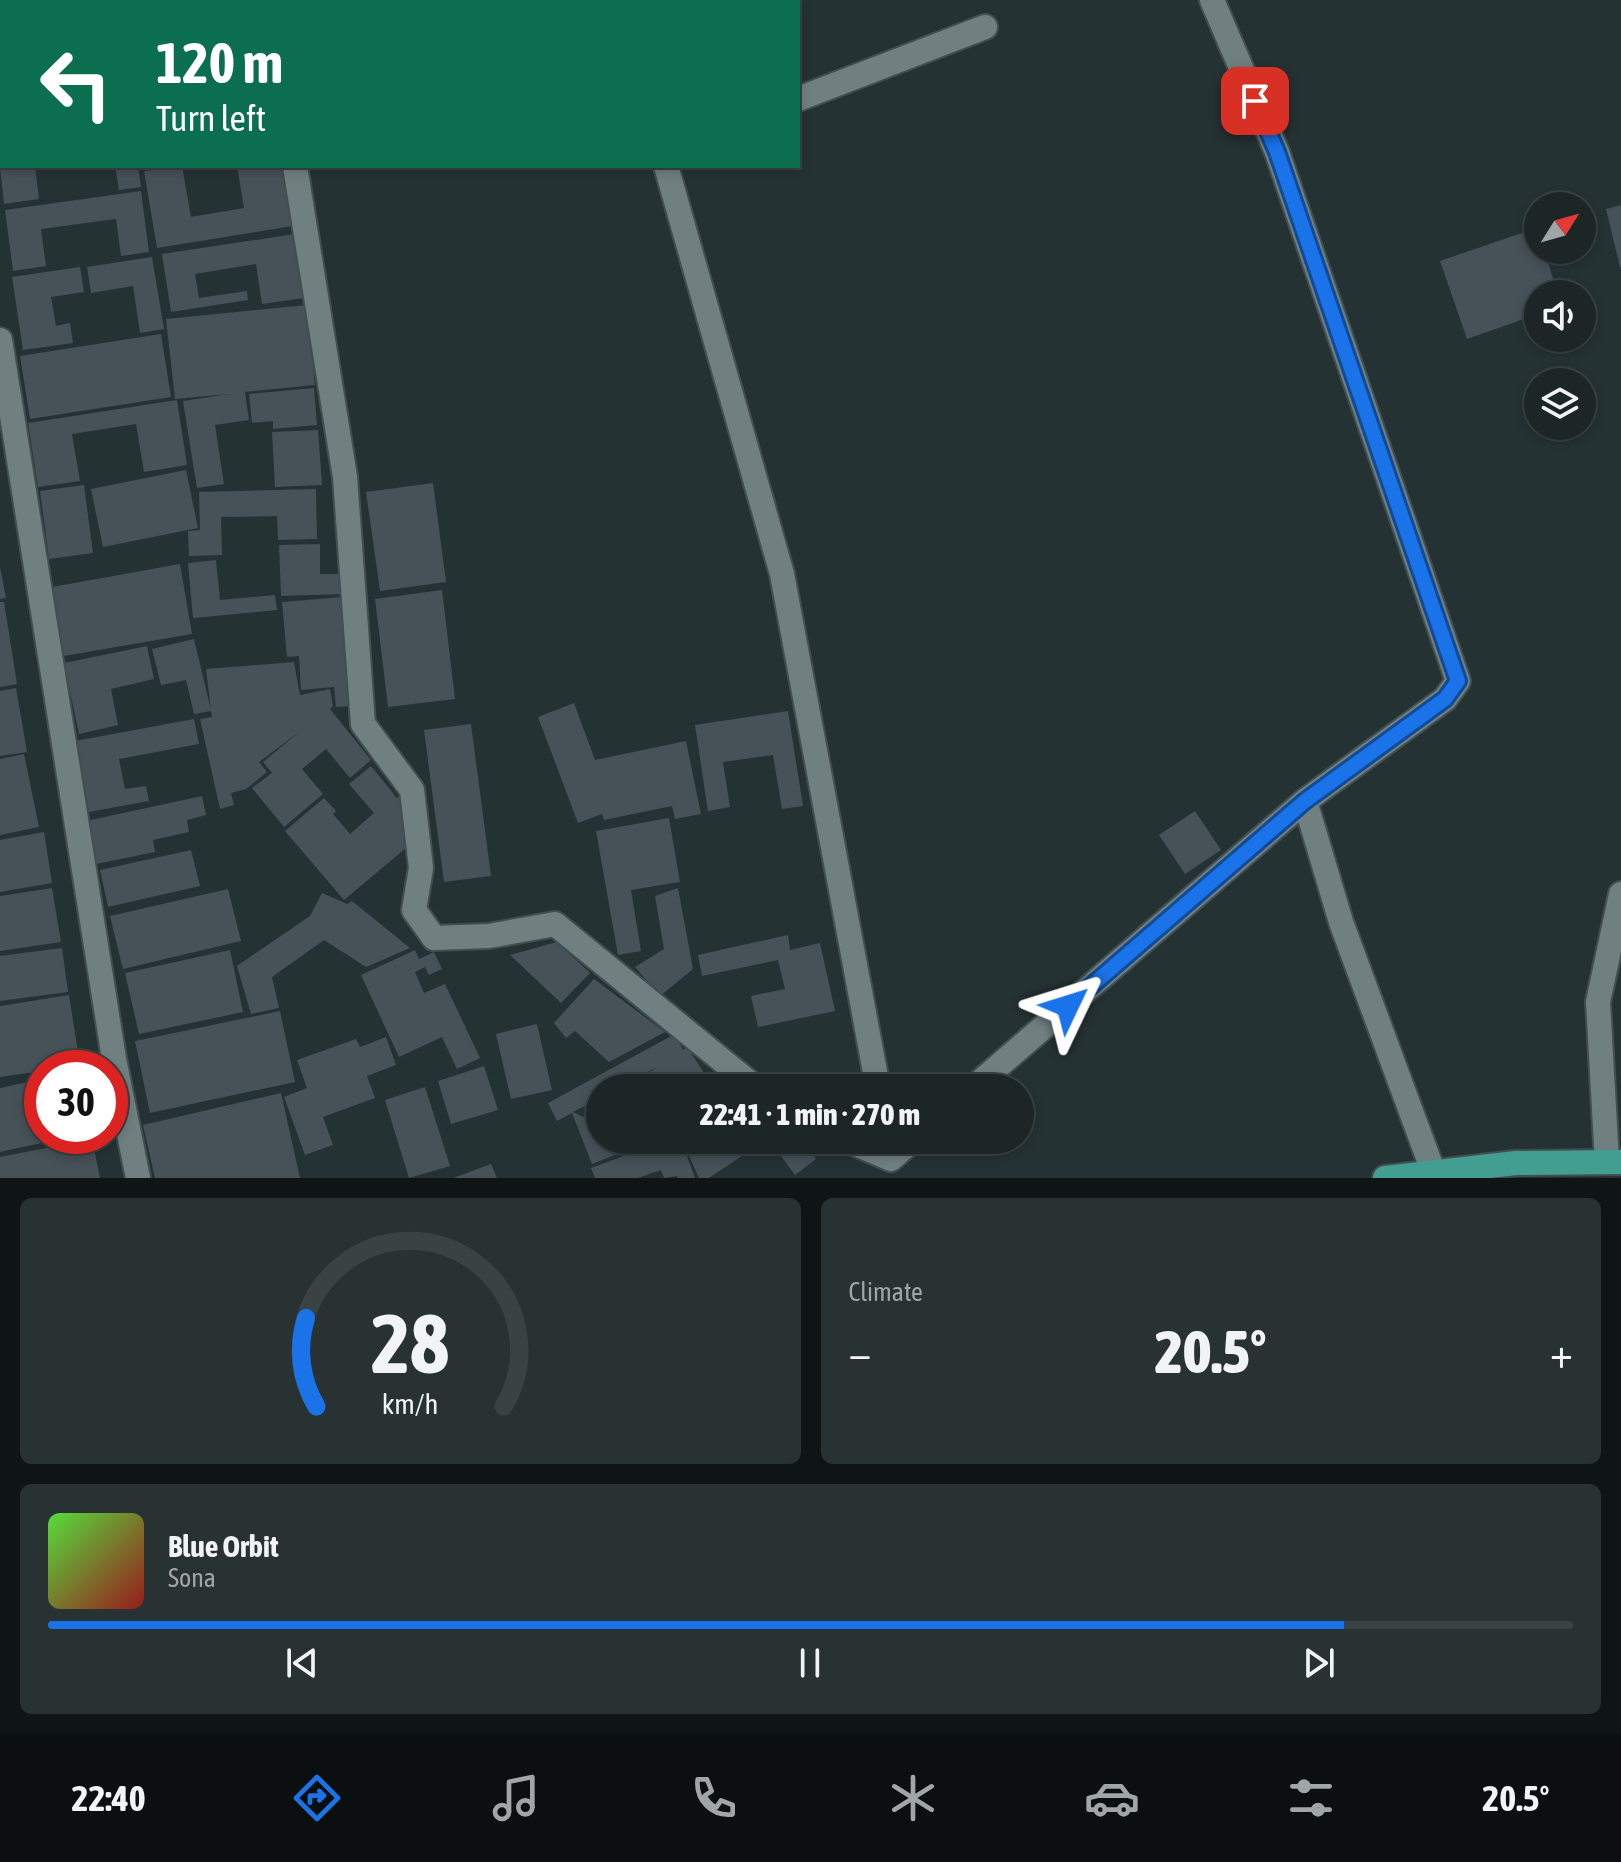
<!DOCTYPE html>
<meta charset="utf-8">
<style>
:root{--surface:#1c2627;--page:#293233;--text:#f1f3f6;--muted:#a0a5a7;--line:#3a4344;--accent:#1a73e8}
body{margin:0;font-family:"Asap Condensed",sans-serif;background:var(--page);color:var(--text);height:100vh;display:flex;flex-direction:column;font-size:30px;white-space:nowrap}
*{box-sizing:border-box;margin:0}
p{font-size:26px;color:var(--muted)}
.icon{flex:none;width:44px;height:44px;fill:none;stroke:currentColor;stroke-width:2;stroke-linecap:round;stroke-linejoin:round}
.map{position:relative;height:1178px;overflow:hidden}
.sheet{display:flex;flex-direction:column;gap:20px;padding:20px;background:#0f1515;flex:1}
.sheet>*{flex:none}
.guide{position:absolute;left:0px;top:0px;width:800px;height:168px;box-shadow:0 4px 12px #0003,0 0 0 2px var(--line);background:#0b6e4f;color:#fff;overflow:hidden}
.needle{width:52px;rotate:53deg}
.buttons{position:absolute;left:1524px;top:192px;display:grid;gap:16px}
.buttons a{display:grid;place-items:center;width:72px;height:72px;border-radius:50%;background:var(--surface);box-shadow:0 4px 12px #0003,0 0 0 2px var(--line);font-size:40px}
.speed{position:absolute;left:24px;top:1050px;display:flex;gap:16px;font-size:40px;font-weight:700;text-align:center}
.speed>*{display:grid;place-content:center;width:104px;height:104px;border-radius:50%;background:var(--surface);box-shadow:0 4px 12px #0003,0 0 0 2px var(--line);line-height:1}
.speed .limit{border:12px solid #d22;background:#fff;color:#111}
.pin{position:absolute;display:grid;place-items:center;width:68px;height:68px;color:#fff;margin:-34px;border-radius:16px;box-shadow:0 4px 12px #0006}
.me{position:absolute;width:88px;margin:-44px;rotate:49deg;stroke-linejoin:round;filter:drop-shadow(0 0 6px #0008)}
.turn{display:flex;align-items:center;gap:28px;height:168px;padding:0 24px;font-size:36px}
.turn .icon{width:104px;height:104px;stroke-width:2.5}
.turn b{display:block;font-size:56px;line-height:68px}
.big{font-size:60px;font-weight:800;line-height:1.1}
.sheet .tile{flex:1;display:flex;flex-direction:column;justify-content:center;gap:12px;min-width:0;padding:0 28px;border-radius:12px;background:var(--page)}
.sheet .dial{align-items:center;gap:0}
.dial svg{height:208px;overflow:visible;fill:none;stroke:var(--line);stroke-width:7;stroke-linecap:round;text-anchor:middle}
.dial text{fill:var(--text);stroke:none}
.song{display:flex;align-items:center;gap:24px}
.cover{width:96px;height:96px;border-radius:12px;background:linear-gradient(135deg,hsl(110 70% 55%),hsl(0 70% 35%))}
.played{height:8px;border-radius:4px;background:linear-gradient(90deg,var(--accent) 85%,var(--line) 85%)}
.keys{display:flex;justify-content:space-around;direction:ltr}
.heat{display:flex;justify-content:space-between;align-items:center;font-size:44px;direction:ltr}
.sheet .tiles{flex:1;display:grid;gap:20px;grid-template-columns:1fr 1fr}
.tile:last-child{grid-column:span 2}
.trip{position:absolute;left:586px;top:1074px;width:448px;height:80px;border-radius:40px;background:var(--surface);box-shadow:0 4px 12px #0003,0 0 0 2px var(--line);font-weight:800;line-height:80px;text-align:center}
.menu{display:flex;height:128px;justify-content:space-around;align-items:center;background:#0b0f10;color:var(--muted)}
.menu .icon{width:56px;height:56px}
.menu .current{color:var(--accent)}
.menu b{font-size:36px;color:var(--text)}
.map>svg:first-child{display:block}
.building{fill:#465158}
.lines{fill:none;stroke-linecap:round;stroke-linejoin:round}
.minor-casing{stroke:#424e4f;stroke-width:28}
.major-casing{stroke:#424e4f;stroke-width:28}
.minor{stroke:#708081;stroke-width:24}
.major{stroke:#429e91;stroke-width:24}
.route-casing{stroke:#114b97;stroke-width:20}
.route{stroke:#1a73e8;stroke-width:14}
</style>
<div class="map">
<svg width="1621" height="1178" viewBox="0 0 1621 1178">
<rect width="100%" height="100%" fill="#253234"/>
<!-- building -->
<g class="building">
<path d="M0,166h35l4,33 -35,5z"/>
<path d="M115,166h23l3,21 -22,3z"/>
<path d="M182,166l9,51 53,-9 -7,-42h46l10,60 -136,22 -13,-77z"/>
<path d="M141,191l8,61 -28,4 -5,-37 -75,10 5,37 -33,5 -8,-61z"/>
<path d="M1621,205v62h-1l-14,-58z"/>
<path d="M1536,228l2,22h6l14,44h-20v20l-71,25 -27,-78z"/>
<path d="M295,234l9,64 -42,6 -6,-40 -61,10 4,24 48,-7 1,9 -77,12 -9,-58z"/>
<path d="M152,257l12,72 -24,4 -7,-47 -42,7 -4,-26z"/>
<path d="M80,267l4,25 -33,5 5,29 14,-3 3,20 -50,7 -11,-73z"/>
<path d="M307,305l8,80 -70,7 4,28 -34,5 9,59 -27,4 -14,-87 46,-7 -54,5 -9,-80z"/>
<path d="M161,334l10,63 -141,22 -10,-63z"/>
<path d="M314,388l3,37 -44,4v-8l-21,2 -3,-29z"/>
<path d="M177,400l10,65 -43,7 -8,-48 -64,10 8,47 -42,6 -10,-64z"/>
<path d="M318,430l4,55 -47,2 -3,-55z"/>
<path d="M186,470l12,58 -95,19 -12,-58z"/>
<path d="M433,483l13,99 -66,9 -14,-99z"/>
<path d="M84,485l9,68 -44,6 -9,-68z"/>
<path d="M316,489l1,50 -39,1 -1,-24 -56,1 1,38 -33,1 -1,-25 12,-1 -1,-38z"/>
<path d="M320,544v30h24v20l-63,2 -2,-51z"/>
<path d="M216,560l4,40 55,-5 2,15 -84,8 -5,-55z"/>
<path d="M180,564l12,70 -128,22 -12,-69z"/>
<path d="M0,567l6,31 -6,1z"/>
<path d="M442,590l13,109 -67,8 -13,-108z"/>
<path d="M343,597l9,109 -16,1 -2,-20 -33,3 -2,-34 -12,1 -5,-55z"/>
<path d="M0,602h4l13,82 -17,3z"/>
<path d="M194,639l17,71 -5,-41 88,-7 6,33 30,-6 3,17 -3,3 41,51 -21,18 -24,-29 -24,20 21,25 -39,33 -32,-39 20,-15 -9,-11 36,-30 -40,30 8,10 -21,17 -15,4 3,12 -14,4 -20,-90 12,-2 -1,-6 -17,3 -8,-34 -25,5 -9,-36z"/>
<path d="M147,646l7,33 -43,10 7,36 -39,9 -15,-71z"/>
<path d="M16,688l11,64 -27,4v-65z"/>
<path d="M574,703l21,57 91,-19 15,73 -26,5 -3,-13 -68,14 -2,-6 -24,9 -40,-106z"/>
<path d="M788,711l15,95 -21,3 -9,-54 -50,7 7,45 -22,4 -13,-86z"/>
<path d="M194,719l5,25 -80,15 6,30 21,-3 3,15 -60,11 -14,-71z"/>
<path d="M471,724l20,152 -47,6 -20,-152z"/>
<path d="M24,754l15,73 -39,8v-76z"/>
<path d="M371,766l26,32 3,-2 9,12 -3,40 -62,52 -59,-69 39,-33 12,13 -3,3 17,20 24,-21 -25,-29z"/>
<path d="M202,796l4,19 -19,5 2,12 -36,8 2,12 -59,12 -10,-43z"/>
<path d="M1195,811l26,39 -36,24 -26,-39z"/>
<path d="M669,818l11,64 -49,8 10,61 -23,4 -22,-124z"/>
<path d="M44,832l8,51 -52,9v-52z"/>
<path d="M191,850l9,36 -92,21 -8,-37z"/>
<path d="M52,888l9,54 -61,9v-55z"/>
<path d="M678,888l15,81 -33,27 -25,-29 29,-18 -9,-53z"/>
<path d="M228,889l13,52 -118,28 -13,-53z"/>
<path d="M322,893l25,11 5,-3 58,47 -44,19 -42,-27 -52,37 7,31 -28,6 -14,-48 73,-50z"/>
<path d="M788,935l2,15 30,-7 15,68 -77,16 -7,-31 34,-7 -7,-29 -76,16 -4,-21z"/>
<path d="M557,942l33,31 -29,30 -51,-48z"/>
<path d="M62,948l6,44 -68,9v-45z"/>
<path d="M230,950l13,62 -104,22 -14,-61z"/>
<path d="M415,950l4,9 15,-7 8,17 -13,6 -4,-8 -10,5 9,21 21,-9 35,74 -23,11 -15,-32 -43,20 -38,-82z"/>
<path d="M594,979l71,53 -56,30 -34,-31 -9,7 -12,-15z"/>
<path d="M69,995l11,70 -38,3v3l-42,6v-71z"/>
<path d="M280,1011l15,71 -145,31 -15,-72z"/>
<path d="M537,1024l15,66 -41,9 -15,-65z"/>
<path d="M675,1034l8,16 4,-3 27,41h-88l31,-21 -39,21h-18v10l-27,14 27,13v15h54l-62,24 -20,-51 -15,8 -9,-18z"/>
<path d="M386,1037l10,28 -29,11 8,22 -52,19 10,28 -28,10 -21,-58 23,-9 -10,-28 59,-21 4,8z"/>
<path d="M484,1066l14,44 -47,14 -13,-43z"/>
<path d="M42,1079v57l28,1 -70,15v-64z"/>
<path d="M425,1087l25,79 -41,12 -24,-78z"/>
<path d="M281,1093l19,85h-145l-12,-53z"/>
<path d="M92,1139l8,39h-100v-21z"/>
<path d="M668,1140h13l14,38h-17l-1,-2 -13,2 -3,-8 -23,8h-43l-4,-10z"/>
<path d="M682,1140h84l-57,38h-10z"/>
<path d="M777,1140h26l13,19 -21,16 -23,-31z"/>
<path d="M491,1164l6,14h-44z"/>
</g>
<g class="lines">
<!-- minor casing -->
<g class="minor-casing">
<g id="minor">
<path d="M269,0v2"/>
<path d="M615,0v2"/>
<path d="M1212,0l65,152 181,529 -13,18 -140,102 36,121 92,249"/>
<path d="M798,99l187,-72"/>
<path d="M295,166l50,311 18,247 49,66 9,78 -7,42 20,28 55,-2 66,-12 201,164"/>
<path d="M666,166l116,408 96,514"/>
<path d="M0,340l114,719 24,119"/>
<path d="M973,1088l332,-287"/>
<path d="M846,1140l45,19 22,-19"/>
<path d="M1607,1162l-9,-160 23,-108"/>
</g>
</g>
<!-- major casing -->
<g class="major-casing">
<path id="major" d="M1385,1178l131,-15 105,-1"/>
</g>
<!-- minor -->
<use href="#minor" class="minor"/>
<!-- major -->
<use href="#major" class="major"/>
</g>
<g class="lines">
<!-- route casing -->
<g class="route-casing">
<path id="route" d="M1068,1006l237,-205 140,-102 13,-18 -181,-529 -22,-51"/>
</g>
<!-- route -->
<use href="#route" class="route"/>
</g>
</svg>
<div class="buttons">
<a><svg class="needle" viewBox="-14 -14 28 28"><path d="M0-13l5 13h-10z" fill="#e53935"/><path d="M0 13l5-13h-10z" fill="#a0a5a7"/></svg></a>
<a><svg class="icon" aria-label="sound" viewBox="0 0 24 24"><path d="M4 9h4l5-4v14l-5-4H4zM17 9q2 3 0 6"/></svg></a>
<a><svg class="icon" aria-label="layers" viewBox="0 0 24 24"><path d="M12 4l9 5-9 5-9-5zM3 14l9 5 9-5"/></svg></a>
</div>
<div class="speed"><div class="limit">30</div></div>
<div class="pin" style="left:1255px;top:101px;background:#d93025"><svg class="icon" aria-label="arrive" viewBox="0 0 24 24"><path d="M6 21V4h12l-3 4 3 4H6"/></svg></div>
<svg class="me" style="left:1068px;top:1006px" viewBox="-20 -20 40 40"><path d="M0-17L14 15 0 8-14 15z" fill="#1a73e8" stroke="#fff" stroke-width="4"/></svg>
<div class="trip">22:41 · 1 min · 270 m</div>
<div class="guide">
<div class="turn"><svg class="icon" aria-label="left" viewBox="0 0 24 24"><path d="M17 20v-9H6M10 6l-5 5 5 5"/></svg><div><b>120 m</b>Turn left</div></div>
</div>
</div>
<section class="sheet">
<div class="tiles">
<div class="tile dial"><svg viewBox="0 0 100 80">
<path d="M14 69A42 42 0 1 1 86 69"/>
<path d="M14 69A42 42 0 0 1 10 35" stroke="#1a73e8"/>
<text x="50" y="56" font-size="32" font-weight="700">28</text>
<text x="50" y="72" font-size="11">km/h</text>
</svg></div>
<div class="tile"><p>Climate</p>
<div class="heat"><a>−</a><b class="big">20.5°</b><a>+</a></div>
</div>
<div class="tile">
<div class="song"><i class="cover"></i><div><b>Blue Orbit</b><p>Sona</p></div></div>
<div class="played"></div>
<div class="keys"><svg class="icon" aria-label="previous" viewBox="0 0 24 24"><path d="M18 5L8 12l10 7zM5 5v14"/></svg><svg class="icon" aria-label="pause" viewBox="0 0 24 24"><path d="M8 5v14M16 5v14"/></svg><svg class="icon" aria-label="next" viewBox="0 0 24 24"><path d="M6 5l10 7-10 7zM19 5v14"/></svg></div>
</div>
</div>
</section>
<nav class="menu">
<b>22:40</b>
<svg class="icon current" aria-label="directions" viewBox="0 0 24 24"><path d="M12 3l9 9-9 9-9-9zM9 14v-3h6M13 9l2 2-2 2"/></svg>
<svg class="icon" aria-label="music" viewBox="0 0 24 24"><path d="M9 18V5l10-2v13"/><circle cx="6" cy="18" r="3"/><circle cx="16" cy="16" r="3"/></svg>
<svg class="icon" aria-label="phone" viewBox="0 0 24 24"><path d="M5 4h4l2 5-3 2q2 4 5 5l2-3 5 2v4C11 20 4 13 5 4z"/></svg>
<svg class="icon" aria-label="climate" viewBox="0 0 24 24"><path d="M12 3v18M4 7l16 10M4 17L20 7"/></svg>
<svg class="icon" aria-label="car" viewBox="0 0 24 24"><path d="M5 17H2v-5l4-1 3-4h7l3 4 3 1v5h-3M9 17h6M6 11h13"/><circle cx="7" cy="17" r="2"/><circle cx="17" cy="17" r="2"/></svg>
<svg class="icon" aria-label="filters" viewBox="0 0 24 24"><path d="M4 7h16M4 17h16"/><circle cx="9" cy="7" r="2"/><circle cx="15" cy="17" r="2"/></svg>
<b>20.5°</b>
</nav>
